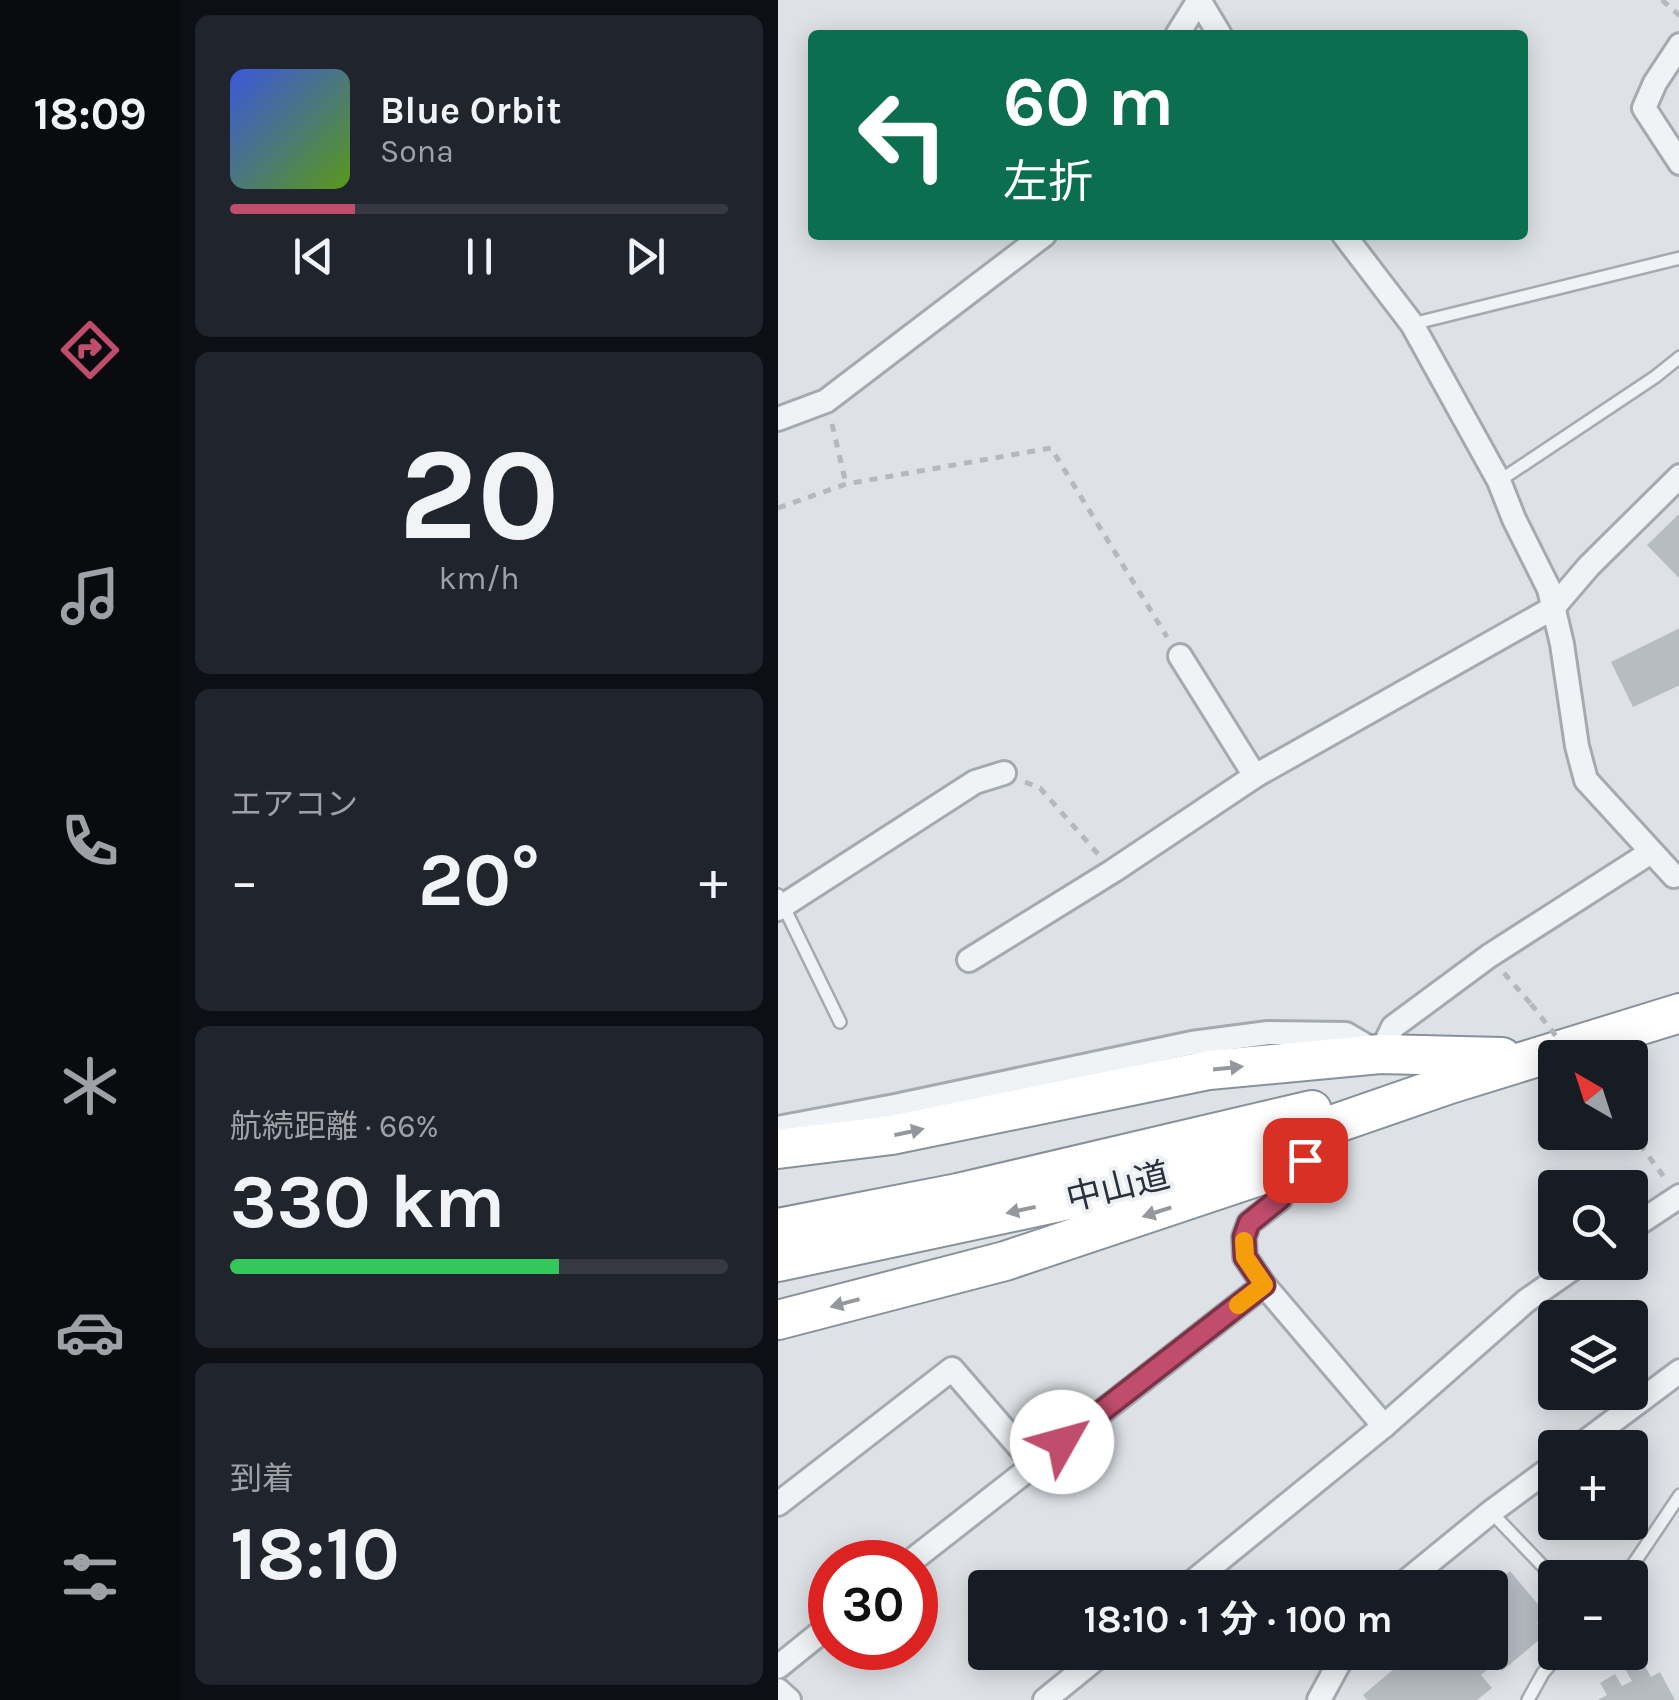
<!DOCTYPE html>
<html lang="ja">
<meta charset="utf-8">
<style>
:root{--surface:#171b24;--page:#20242c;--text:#f1f3f6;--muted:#9ea1a6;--line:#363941;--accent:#c14d6c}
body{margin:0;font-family:Karla,"Noto Sans JP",sans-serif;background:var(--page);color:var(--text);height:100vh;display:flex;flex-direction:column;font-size:38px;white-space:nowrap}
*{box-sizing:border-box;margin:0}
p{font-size:32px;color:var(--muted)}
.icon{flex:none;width:55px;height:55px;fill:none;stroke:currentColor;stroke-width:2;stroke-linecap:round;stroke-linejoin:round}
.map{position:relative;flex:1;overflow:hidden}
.panel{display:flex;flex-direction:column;gap:15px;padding:15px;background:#0d0f14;width:598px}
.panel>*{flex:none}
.banner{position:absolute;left:30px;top:30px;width:720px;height:210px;border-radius:10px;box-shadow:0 5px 25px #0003;background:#0b6e4f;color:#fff;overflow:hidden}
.needle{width:65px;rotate:321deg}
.fabs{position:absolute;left:760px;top:1040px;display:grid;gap:20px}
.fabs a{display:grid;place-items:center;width:110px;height:110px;border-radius:10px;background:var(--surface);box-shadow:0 5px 25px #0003;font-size:50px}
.speed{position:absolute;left:30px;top:1540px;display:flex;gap:20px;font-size:50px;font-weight:700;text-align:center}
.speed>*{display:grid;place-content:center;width:130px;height:130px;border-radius:50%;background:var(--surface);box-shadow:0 5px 25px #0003;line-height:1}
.speed .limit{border:15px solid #d22;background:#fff;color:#111}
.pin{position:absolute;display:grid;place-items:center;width:85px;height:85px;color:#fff;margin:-42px;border-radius:20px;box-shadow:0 5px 15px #0006}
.me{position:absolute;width:110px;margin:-55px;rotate:52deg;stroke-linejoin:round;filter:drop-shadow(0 0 8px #0008)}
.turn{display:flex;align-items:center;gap:35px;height:210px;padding:0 30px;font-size:45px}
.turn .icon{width:130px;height:130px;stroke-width:2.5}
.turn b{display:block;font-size:70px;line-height:85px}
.big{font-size:75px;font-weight:700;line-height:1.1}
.panel .tile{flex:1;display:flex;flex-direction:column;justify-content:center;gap:15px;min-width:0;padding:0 35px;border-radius:15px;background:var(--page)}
.panel .dial{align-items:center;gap:0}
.dial b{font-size:130px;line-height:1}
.song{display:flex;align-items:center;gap:30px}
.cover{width:120px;height:120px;border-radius:15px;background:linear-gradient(135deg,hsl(230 70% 55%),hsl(90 70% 35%))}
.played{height:10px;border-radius:5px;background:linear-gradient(90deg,var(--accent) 25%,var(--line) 25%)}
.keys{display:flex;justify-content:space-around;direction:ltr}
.heat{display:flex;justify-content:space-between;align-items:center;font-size:55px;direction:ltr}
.charge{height:15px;border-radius:8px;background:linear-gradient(90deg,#34c759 66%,var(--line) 0)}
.trip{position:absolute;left:190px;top:1570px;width:540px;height:100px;border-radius:10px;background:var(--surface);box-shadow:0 5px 25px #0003;font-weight:700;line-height:100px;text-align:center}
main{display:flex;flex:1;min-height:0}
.tab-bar{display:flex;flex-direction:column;width:180px;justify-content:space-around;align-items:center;background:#090b0e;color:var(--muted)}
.tab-bar .icon{width:70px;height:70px}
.tab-bar .active{color:var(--accent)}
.tab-bar b{font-size:45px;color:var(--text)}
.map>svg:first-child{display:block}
.building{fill:#b6bcc2}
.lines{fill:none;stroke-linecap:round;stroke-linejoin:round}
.service-casing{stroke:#a4aab0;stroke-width:16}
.minor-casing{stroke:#a4aab0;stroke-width:28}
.trunk-casing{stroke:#87919b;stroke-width:42}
.path{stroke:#b4b9be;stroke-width:5;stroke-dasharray:8 8;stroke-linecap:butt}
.service{stroke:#f0f3f5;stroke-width:11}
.minor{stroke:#f0f3f5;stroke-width:22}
.trunk{stroke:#fff;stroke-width:38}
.path-bridge{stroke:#b4b9be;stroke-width:5;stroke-dasharray:8 8;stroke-linecap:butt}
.oneway{fill:#94989e}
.route-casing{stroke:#7d3246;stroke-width:25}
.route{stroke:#c14d6c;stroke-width:18}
.slow{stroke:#f59e0b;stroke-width:18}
.labels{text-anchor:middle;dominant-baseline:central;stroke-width:8;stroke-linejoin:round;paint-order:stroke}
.street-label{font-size:35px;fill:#29323c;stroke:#edf1f4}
</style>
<main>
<nav class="tab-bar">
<b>18:09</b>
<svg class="icon active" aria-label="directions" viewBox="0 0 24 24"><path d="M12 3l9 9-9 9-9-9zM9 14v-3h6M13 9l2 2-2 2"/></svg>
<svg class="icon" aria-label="music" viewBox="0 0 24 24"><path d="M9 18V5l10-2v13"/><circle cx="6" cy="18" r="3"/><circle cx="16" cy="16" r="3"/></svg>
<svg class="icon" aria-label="phone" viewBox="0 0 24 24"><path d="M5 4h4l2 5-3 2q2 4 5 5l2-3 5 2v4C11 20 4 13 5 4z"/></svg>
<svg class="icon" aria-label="climate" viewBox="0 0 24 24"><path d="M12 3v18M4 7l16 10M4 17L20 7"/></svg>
<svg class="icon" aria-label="car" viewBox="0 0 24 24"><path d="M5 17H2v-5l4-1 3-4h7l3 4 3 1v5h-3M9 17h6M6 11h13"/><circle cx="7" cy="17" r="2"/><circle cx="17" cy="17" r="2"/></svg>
<svg class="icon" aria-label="filters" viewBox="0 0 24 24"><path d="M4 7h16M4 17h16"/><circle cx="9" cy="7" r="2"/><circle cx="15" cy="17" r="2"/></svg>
</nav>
<section class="panel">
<div class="tile">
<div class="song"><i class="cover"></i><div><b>Blue Orbit</b><p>Sona</p></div></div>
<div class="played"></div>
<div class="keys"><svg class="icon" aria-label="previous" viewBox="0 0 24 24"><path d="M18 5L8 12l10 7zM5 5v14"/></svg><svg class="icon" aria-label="pause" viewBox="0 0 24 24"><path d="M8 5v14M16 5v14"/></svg><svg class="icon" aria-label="next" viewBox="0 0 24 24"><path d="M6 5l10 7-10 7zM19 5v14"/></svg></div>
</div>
<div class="tile dial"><b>20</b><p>km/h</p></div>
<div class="tile"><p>エアコン</p>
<div class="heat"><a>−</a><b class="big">20°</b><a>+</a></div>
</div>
<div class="tile"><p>航続距離 · 66%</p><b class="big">330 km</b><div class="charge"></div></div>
<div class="tile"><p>到着</p><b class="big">18:10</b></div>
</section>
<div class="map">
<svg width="902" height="1700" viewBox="0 0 902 1700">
<rect width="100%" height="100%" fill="#dee2e6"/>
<!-- building -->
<g class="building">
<path d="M902,513v66l-33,-34z"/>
<path d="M902,628v57l-47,22 -22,-45z"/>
<path d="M732,1571l37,44 -10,8 9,11 -44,37 -6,-9 -15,13 11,13 -15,12h-110l-4,-5 51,-43h4l11,14 7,-6 -6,-8h60v-37l3,-2 -3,-3v-23z"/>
<path d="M864,1660l9,17 9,-5 15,28h-77l9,-5 -7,-12 15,-9 7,12 10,-5 -7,-12z"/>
</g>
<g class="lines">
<!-- service casing -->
<g class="service-casing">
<g id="service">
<path d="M634,324l268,-66"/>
<path d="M721,481l156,-104 25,-20"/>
<path d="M0,895l62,127"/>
<path d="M713,1512l65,68"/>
<path d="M846,1578l56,-83"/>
<path d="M750,1700l15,-27 18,-21"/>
</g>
</g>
<!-- minor casing -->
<g class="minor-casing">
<g id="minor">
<path d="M399,35l22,-35 21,35"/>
<path d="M902,45l-25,38 -11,25 36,55"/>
<path d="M566,235l68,89 87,157 15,38 35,70 13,55 15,102 9,34 88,96"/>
<path d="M0,419l48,-18 218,-166"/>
<path d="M402,656l75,120"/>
<path d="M0,909l197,-127 29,-9"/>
<path d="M191,960l144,-89 142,-95 298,-168 36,-42 91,-90"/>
<path d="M0,1128l117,-22 297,-63 76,-10 78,1 34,20 13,-27 96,-71 162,-104"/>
<path d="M527,1161l-25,38 -31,24 -5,14 1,20 19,28 120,141"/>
<path d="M852,1229l50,-33"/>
<path d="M799,1448l103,-77"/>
<path d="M0,1504l174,-135 82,95"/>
<path d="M132,1562l354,-277"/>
<path d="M407,1588l199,-162 142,-125 56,-39"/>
<path d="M620,1588l93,-76 65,-48"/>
<path d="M0,1667l52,-42"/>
<path d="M0,1690l11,10"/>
<path d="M267,1700l59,-48"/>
<path d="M541,1700l26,-48"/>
</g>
</g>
<!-- trunk casing -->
<g class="trunk-casing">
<g id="trunk">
<path d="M0,1149l114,-14 317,-65 171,-16 122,3"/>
<path d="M0,1228l180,-35 354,-83"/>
<path d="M0,1262l291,-62 167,-42 214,-74 230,-71"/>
<path d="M0,1320l227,-59 275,-92"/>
</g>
</g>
<!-- path -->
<g class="path">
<path d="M884,0l18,16"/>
<path d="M54,424l14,60"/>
<path d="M0,508l68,-24 205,-36 116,189"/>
<path d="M247,782l15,6 58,66"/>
<path d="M726,973l27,31"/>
<path d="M852,1131l34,46"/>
</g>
<!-- service -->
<use href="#service" class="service"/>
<!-- minor -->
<use href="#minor" class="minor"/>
<!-- trunk -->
<use href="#trunk" class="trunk"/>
<!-- path-bridge -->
<path class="path-bridge" d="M753,1004l42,54"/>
</g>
<!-- one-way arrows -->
<defs><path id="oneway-solid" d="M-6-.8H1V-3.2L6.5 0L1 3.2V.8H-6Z" transform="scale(2.5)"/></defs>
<g class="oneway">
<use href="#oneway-solid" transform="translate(450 1068) rotate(-6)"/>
<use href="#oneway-solid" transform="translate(131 1132) rotate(-12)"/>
<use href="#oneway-solid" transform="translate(243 1210) rotate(168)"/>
<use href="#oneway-solid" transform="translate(379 1212) rotate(162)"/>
<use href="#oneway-solid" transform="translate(67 1303) rotate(165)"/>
</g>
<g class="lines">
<!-- route casing -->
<g class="route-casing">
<path id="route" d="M284,1442l202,-157 -19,-28 -1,-20 5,-14 31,-25 25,-38"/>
</g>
<!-- route -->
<use href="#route" class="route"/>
<!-- slow -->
<path class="slow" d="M460,1305l26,-20 -19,-28 -1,-16"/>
</g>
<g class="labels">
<!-- street labels -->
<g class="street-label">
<text transform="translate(340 1187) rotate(-14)">中山道</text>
</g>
</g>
</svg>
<div class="fabs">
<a><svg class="needle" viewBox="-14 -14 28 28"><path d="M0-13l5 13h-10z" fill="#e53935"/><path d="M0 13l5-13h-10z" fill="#9ea1a6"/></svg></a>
<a><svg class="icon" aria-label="search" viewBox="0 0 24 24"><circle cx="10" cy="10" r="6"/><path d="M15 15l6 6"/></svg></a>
<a><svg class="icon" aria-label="layers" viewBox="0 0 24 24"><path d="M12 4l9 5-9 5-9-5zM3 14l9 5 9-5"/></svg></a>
<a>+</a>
<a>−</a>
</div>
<div class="speed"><div class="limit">30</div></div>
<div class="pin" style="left:527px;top:1160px;background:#d93025"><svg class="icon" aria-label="arrive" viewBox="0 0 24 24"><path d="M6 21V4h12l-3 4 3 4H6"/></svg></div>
<svg class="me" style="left:284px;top:1442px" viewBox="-20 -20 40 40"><circle r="19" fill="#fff"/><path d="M0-13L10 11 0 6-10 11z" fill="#c14d6c"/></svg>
<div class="trip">18:10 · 1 分 · 100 m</div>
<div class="banner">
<div class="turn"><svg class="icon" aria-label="left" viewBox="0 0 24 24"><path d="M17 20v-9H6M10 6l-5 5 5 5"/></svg><div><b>60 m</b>左折</div></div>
</div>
</div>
</main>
